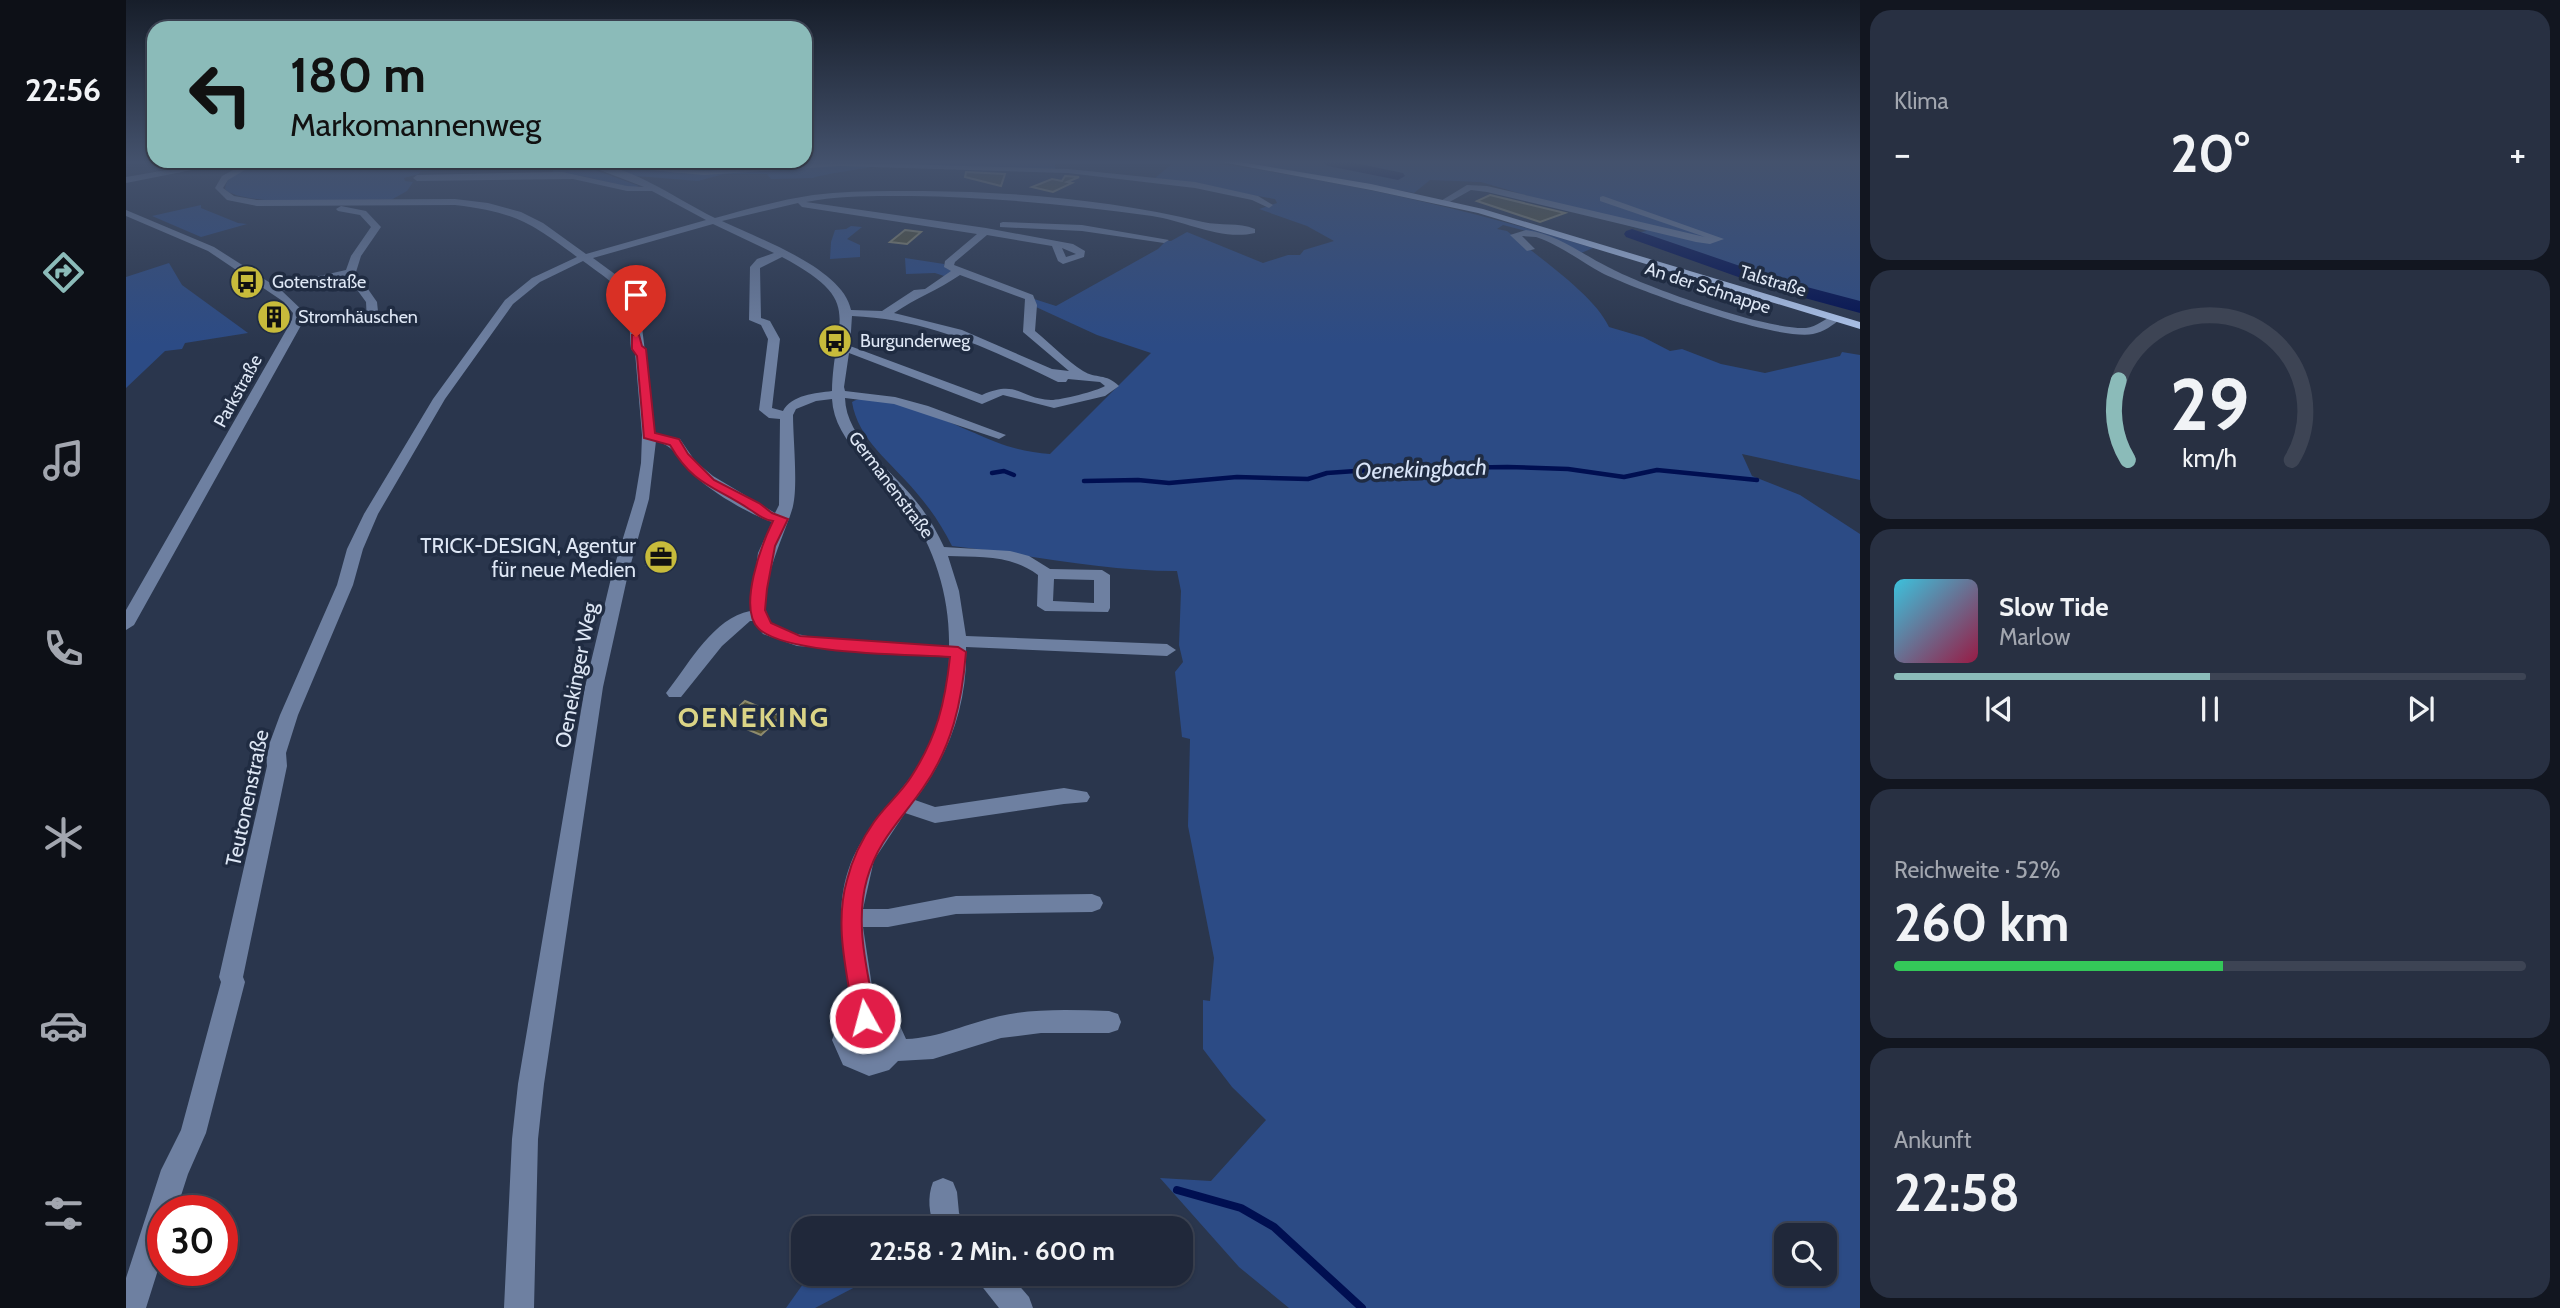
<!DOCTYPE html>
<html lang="de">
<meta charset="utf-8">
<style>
:root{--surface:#20283a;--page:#283042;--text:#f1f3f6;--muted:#a2a6af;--line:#3d4454;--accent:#8bbbb9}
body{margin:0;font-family:Cabin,sans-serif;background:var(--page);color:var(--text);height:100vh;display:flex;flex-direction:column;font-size:26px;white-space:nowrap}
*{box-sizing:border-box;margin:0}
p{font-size:23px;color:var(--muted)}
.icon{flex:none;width:38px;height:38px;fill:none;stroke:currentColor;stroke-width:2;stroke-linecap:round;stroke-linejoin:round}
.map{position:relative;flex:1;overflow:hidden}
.details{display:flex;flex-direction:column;gap:10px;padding:10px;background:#121620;width:700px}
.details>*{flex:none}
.banner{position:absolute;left:21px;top:21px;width:665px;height:147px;border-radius:21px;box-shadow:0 2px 5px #0004,0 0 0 2px var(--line);background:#8bbbb9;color:#111;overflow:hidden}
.controls{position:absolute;left:1648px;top:1223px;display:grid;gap:14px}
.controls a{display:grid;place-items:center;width:63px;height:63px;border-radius:14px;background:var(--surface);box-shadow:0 2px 5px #0004,0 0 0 2px var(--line);font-size:35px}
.speed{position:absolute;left:21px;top:1195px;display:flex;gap:14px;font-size:35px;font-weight:700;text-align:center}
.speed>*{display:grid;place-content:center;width:91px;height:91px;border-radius:50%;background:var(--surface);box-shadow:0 2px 5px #0004,0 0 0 2px var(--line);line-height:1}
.speed .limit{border:10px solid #d22;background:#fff;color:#111}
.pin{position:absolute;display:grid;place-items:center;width:60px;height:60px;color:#fff;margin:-72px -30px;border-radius:50% 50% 50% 0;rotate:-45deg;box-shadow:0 0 7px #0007}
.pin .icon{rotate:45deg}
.me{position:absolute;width:77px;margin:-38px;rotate:353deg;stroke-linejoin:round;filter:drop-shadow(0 0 5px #0008)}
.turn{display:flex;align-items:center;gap:24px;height:147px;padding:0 28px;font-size:32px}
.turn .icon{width:91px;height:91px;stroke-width:2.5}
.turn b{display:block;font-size:49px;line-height:60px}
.big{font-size:52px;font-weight:700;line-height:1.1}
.details .card{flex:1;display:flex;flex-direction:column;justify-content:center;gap:10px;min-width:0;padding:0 24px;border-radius:21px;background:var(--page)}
.details .dial{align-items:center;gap:0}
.dial svg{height:182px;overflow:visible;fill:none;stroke:var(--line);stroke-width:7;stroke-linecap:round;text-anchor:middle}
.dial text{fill:var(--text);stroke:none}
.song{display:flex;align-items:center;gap:21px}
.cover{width:84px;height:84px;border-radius:10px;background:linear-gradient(135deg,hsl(190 70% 55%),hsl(340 70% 35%))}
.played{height:7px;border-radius:4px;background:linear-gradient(90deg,var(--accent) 50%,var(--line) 50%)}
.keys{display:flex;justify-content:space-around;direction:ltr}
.heat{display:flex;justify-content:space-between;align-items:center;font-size:38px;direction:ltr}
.charge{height:10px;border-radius:5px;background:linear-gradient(90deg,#34c759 52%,var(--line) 0)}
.trip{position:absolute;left:665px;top:1216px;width:402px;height:70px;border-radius:21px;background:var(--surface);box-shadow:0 2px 5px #0004,0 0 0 2px var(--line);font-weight:700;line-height:70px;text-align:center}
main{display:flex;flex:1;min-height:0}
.dock{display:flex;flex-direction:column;width:126px;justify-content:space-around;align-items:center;background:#0d1017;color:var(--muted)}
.dock .icon{width:49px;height:49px}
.dock .active{color:var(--accent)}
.dock b{font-size:32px;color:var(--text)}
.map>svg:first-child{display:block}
.green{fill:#2c4b85;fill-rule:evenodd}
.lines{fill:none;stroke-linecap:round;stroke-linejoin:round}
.stream-far1{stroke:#000f51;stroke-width:4.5}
.stream{stroke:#000f51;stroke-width:8}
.river{fill:#000f51;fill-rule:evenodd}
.building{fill:#555336;stroke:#8e8b6d;stroke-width:2}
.minor{fill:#6e80a1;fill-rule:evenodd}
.major{fill:#b3caf2;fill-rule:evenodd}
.route{fill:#e11d48;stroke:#92132f;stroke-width:2}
.labels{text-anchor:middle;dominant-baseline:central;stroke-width:7;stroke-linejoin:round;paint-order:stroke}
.far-street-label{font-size:18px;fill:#dee7f5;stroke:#202c42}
.far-poi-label{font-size:18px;fill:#dee7f5;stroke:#202c42;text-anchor:start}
.poi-label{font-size:21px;fill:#dee7f5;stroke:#202c42;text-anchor:end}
.street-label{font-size:21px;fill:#dee7f5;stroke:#202c42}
.water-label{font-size:23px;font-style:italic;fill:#d8e4f8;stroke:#202c42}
.district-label{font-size:28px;font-weight:bold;letter-spacing:2px;fill:#dbd486;stroke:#202c42}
</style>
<main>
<nav class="dock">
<b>22:56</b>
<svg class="icon active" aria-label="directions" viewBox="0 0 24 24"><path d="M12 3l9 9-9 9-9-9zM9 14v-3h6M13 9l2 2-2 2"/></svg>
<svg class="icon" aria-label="music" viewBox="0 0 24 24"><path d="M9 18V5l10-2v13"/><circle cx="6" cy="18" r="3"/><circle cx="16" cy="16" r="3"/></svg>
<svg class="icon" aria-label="phone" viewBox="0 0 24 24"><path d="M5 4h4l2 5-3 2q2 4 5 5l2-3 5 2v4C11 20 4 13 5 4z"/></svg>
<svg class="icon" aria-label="climate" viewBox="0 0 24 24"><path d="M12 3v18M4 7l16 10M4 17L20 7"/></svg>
<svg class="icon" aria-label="car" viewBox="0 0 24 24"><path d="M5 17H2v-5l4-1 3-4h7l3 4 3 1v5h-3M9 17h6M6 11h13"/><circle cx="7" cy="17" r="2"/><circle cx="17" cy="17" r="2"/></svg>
<svg class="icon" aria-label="filters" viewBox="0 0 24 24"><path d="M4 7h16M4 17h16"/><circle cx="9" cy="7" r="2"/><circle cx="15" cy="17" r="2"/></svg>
</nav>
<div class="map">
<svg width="1734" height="1308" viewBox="0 0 1734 1308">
<rect width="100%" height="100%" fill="#2a364d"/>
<!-- green -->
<g class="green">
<path d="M210,162h201l-116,9 -2,3 -15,4 1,3 8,1 -6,9 -16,9c-30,0 -149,8 -166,-11 4,-31 68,-20 89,-22 7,-1 15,-3 22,-5z"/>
<path d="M447,162l66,24 -5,2 -52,-12 -31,-2 8,-11z"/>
<path d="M470,162l285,3c-12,3 -64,10 -68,13l-42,1 -4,-5h-43l-26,7 -62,-5 -21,-8 73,4z"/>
<path d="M788,162h141v7l-143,-4z"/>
<path d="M1048,162c50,0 100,10 149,19 92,17 181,39 270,67l-12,5 -47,-20 -31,-8 -6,4 10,2c29,25 87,63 102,96l34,10 27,14 12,-2 39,15 44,9 75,-17 2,-4 18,3v125l-118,-26 10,22 48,19 60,39v774h-571l-50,-41 -79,-89 51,3 55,-61 -34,-33 -29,-38v-49l7,1 4,-43 -26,-132 2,-87 -8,-2 -7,-65 8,-10 -4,-17 2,-54 -4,-20c-75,0 -150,-17 -225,-25 -10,-20 -22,-38 -37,-55 -23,-28 -57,-51 -63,-89 28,-18 123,34 155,44 14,4 29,7 43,8l101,-101 -54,-18 -61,-28 -5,-9 25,8 102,-57 8,-8h5l16,-9 76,31 25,-8h12l4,-5 30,-9 -27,-15 -48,-17 18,-6 -2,-4 -120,-21zM1661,1236h38v38h-38z"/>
<path d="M1116,162h618v148l-82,-25 -144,-52 13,-2 -166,-49 -51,-2 -16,13z"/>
<path d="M75,205v3l37,15 9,1 -46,13 -49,-21z"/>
<path d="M725,226l11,1 -15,12 13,6v12l-30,2 1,-17 4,-12 11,-1z"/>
<path d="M779,258l39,6 2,4 8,4 -7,5 -12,-4 -29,1z"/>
<path d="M43,263l13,22 66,48 -63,10 -3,6 -17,2 -39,37v-111z"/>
<path d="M687,1274h67l-65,34h-29l22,-31z"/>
</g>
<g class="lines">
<!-- stream-far1 -->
<g class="stream-far1">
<path d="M866,473l12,-2 10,4"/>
<path d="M958,481l54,-1 31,3 68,-6 71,2 19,-6 57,-4 123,-2 61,2 56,8 33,-7 100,10"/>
</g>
<!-- stream -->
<path class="stream" d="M1051,1190l64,18 33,19 88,81"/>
<!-- river -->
<g class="river">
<path d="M1195,162h29l53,11 2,3 -7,4 -70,-14z"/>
<path d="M1506,229l152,52 76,20v12l-88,-24 -146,-52 -2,-3 2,-3z"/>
</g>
</g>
<!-- building -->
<g class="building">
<path d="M840,172l39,2 -4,12 -36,-9z"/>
<path d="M939,176l14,1 -12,5 5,1 -19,9 -21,-5 20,-8 10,2z"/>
<path d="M1364,195l75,18 -25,9 -63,-21z"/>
<path d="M779,230l16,2 -14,12 -17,-2z"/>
<path d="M548,550l-5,14 -22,1 5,-14z"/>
<path d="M619,701l36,15 -20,19 -36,-15z"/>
</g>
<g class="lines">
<!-- minor -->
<g class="minor">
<path d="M87,162h19l-106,21v-6z"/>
<path d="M122,162h10l-30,18 -5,8 11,8 23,4 198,-1 33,4 33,9 22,11 43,31 120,-34 -54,-29h-25l-54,-12 -156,2 -4,-3 4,-3 145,-3 65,14 17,1 -65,-25c49,0 93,35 136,56 32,-9 65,-18 98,-23 37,-5 74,-4 111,-4 94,1 188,9 279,31 18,4 35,0 52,7v4c-34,8 -69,-12 -103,-17 -80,-11 -159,-19 -240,-20 -35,0 -71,-1 -106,6l180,26 87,16 12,7 -1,6 -21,7 -5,-3 -6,-15 -65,-11 -32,27 -1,3 79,30 4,10 -2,26c16,13 31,29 48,40 13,8 23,2 36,15l-14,10 -51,12 -51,-13 -21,9 -133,-51 -5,34 1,4 50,6 33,9 78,29 -7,4 -105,-35 -49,-6c1,41 47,72 70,102 12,14 21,30 29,47l66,4 19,5 21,13 52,1 8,5v33l-2,4 -63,-1 -8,-5 1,-31c-26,-20 -58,-18 -90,-19l11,35 7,45 201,8 9,6 -9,6 -201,-9c2,56 -17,109 -51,153l20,7 129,-19 23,4 3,5 -3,5 -23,2 -129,19 -30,-10 -31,47 -11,49h25l68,-13 136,-2 8,3 3,6 -3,6 -8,3 -136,2 -68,13h-25l12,79 21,11 10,22c33,-1 62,-16 94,-23 36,-8 73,-6 109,-5l9,3 3,8 -3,8 -9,3h-68l-40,5 -68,21 -35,2 -9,9 -20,6 -26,-11 -11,-25 8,-21 12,-9c-6,-46 -19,-93 -4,-139 12,-37 39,-63 62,-93 25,-34 38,-79 39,-121l-152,-11 -34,-12 -10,-13h-3l-28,25 -41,51h-12l-3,-4 3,-4c21,-27 45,-71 81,-78l8,-58 14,-31c-23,-8 -59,-29 -77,-46 -15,-14 -18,-29 -39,-35l-7,58 -21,75 -25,113 -59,397 -6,55 -4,169h-30l8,-169 6,-55 67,-397 27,-113 23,-75 6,-36 1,-28 -7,-83 -4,-3c-3,-58 -1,-54 -48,-88l-43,21 -27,22 -68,95 -67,115 -15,35 -10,36 -55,130 -12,38 1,13 -44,211 2,5 -39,151 -18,41 -12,37h-13v43l-17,54h-20v-30l35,-108 20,-40 40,-148 -2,-5 48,-211 -1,-13 14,-38 57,-130 10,-36 17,-35 69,-115 72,-99 27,-22 45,-21c-47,-35 -63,-45 -122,-52l-198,1 -30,-6 -12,-12 7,-12zM672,203l4,4 175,27 -32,27 -1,6 7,4 -26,18 -11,1 -32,21 -31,-1c-8,-42 -94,-72 -129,-89zM587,224l61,29 -17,6 -7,8 -1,53 12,5 7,14 -9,71 10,8 11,1 -1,86 -4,8 -62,-37 -18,-15 -15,-22 -25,-6 -16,-130 -12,-20 -34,-25zM936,248l14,6 -10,3zM656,257c84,45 52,59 50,134 -16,2 -41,4 -49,20l-11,-3 8,-69 -10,-18 -9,-3 -1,-50zM834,275l65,24 -2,33 46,39 -17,-2 -90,-39 -68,-17c22,-15 44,-23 66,-38zM726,316c75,3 139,33 206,66h8l2,-3 32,3 5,4c-8,5 -44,14 -54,14 -31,-1 -33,-21 -69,-5l-132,-49zM706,399c2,44 51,77 75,110 28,39 43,89 42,137 -34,-3 -150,-3 -174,-20 -28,-20 13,-97 18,-120 5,-21 0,-68 0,-91l3,-6 20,-8zM928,579l40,1v23l-41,-2zM747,1027l7,7v11l-7,7h-8l-7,-7v-11l5,-6z"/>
<path d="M704,162l238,7 127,13 63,14 15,9 -4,3 -17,-8 -57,-12 -127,-15 -228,-7 -136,9 -88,-8 4,-2 84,6z"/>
<path d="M1341,185l20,1 218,51 -105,-36v-4l3,-1 121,43 -14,5 -14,-2 -209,-50 -16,-2 -25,14 -7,-2z"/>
<path d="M215,206l25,5 15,16 -20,29 -5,16 21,30 2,19 -6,3 -6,-3 -1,-19 -19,-26 -65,15 21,20 1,9 -170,305 -8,5v-20l166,-290 1,-7 -9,-11 -76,-51 -82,-35v-6l88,37 61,39 71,-16 5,-14 20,-29 -11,-12 -22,-4 -2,-2z"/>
<path d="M877,222l79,3 87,15 -5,3 -82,-12 -82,-4v-4z"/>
<path d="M1400,230c31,4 54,23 82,37 37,20 158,63 198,61 11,-1 19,-10 29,-13l6,3c-7,7 -18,14 -28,16 -37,7 -174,-43 -211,-61 -22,-12 -42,-28 -66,-36l-14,-1 13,13 -8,2 -17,-16z"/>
<path d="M817,1178l10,4 4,10 2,21 8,15h-32c-6,-14 -8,-31 -2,-46z"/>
<path d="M849,1274h34l20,23 4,11h-34l-19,-24z"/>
</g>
<!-- major -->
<path class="major" d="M1096,162h19l130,22 112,25 377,113v7l-382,-116 -107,-23z"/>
</g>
<!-- sky -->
<linearGradient id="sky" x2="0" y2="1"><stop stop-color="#171e2a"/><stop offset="0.47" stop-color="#44526d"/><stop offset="1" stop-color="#44526d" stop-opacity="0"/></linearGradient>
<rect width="1734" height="345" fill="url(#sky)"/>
<!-- route -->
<path class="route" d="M506,335h7l3,11 4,3 9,84 24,6 9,15 26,26 45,23 13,10 16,6 -13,27 -8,43 -2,21 6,13 29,13 158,11 8,5c-4,50 -14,95 -43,136 -22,32 -45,52 -56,91 -13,45 1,94 9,139l-3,7 -8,3 -8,-3 -3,-7c-7,-45 -20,-93 -7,-138 5,-20 15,-41 27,-58 11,-16 27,-29 37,-45 26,-40 34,-74 39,-120 -42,-3 -162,-2 -191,-28 -22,-20 3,-86 14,-108 -11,-1 -15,-7 -24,-12 -35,-23 -56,-24 -79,-64l-26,-7 -7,-82 -5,-7z"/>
<!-- icons -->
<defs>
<g id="bus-disc" transform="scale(1.75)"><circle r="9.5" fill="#c7bb3b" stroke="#202c42"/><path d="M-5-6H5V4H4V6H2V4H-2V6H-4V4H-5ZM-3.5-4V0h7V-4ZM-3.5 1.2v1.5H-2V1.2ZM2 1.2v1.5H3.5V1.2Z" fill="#111"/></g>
<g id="building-disc" transform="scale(1.75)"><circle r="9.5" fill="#c7bb3b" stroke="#202c42"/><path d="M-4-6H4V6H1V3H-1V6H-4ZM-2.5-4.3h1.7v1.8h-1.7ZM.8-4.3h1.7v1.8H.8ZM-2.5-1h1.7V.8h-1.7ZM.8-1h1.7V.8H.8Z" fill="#111"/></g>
<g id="office-disc" transform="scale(1.75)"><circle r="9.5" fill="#c7bb3b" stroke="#202c42"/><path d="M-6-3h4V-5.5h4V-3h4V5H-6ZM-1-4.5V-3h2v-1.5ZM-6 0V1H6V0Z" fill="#111"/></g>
</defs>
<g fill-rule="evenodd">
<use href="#bus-disc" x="121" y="282"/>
<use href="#building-disc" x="148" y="317"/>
<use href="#bus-disc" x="709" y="341"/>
<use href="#office-disc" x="535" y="557"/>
</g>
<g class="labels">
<!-- far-street labels -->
<g class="far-street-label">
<text transform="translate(1647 281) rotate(17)">Talstraße</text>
<text transform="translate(1582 288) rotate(18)">An der Schnappe</text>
<text transform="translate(112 391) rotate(-61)">Parkstraße</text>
<text transform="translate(765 485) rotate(53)">Germanenstraße</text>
</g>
<!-- far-poi labels -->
<g class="far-poi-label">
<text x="146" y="282">Gotenstraße</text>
<text x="172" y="317">Stromhäuschen</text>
<text x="734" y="341">Burgunderweg</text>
</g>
<!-- poi labels -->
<g class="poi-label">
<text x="510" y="545">TRICK-DESIGN, Agentur<tspan x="510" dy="24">für neue Medien</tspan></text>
</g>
<!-- street labels -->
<g class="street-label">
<text transform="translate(450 675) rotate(-79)">Oenekinger Weg</text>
<text transform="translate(121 798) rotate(-78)">Teutonenstraße</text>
</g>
<!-- water labels -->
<g class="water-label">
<text transform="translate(1295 469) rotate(-2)">Oenekingbach</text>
</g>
<!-- district labels -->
<g class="district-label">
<text x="628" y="717">OENEKING</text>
</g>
</g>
</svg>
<div class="controls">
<a><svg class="icon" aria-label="search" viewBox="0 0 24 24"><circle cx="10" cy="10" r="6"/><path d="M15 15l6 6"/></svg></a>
</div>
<div class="speed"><div class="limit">30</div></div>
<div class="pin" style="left:510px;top:337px;background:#d93025"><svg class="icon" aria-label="arrive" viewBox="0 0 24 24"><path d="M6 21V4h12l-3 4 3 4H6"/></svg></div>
<svg class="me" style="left:739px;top:1018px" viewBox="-20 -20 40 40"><circle r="17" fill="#e11d48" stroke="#fff" stroke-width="3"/><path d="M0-11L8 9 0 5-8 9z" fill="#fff"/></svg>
<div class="trip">22:58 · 2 Min. · 600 m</div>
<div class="banner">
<div class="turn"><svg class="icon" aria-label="left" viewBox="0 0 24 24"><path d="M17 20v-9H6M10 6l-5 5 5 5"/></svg><div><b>180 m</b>Markomannenweg</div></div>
</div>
</div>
<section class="details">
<div class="card"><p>Klima</p>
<div class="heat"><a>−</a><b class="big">20°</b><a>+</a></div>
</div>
<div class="card dial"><svg viewBox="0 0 100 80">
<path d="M14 69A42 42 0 1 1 86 69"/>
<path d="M14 69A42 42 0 0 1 10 34" stroke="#8bbbb9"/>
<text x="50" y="56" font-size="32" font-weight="700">29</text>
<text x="50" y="72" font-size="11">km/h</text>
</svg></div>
<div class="card">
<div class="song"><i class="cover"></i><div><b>Slow Tide</b><p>Marlow</p></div></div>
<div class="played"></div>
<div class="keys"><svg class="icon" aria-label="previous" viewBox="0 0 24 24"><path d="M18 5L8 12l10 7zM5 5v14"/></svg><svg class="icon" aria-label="pause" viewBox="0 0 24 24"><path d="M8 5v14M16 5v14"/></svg><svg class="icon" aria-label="next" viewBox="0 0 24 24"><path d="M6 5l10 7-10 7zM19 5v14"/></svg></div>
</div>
<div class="card"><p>Reichweite · 52%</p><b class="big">260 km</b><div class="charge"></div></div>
<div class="card"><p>Ankunft</p><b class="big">22:58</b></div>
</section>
</main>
